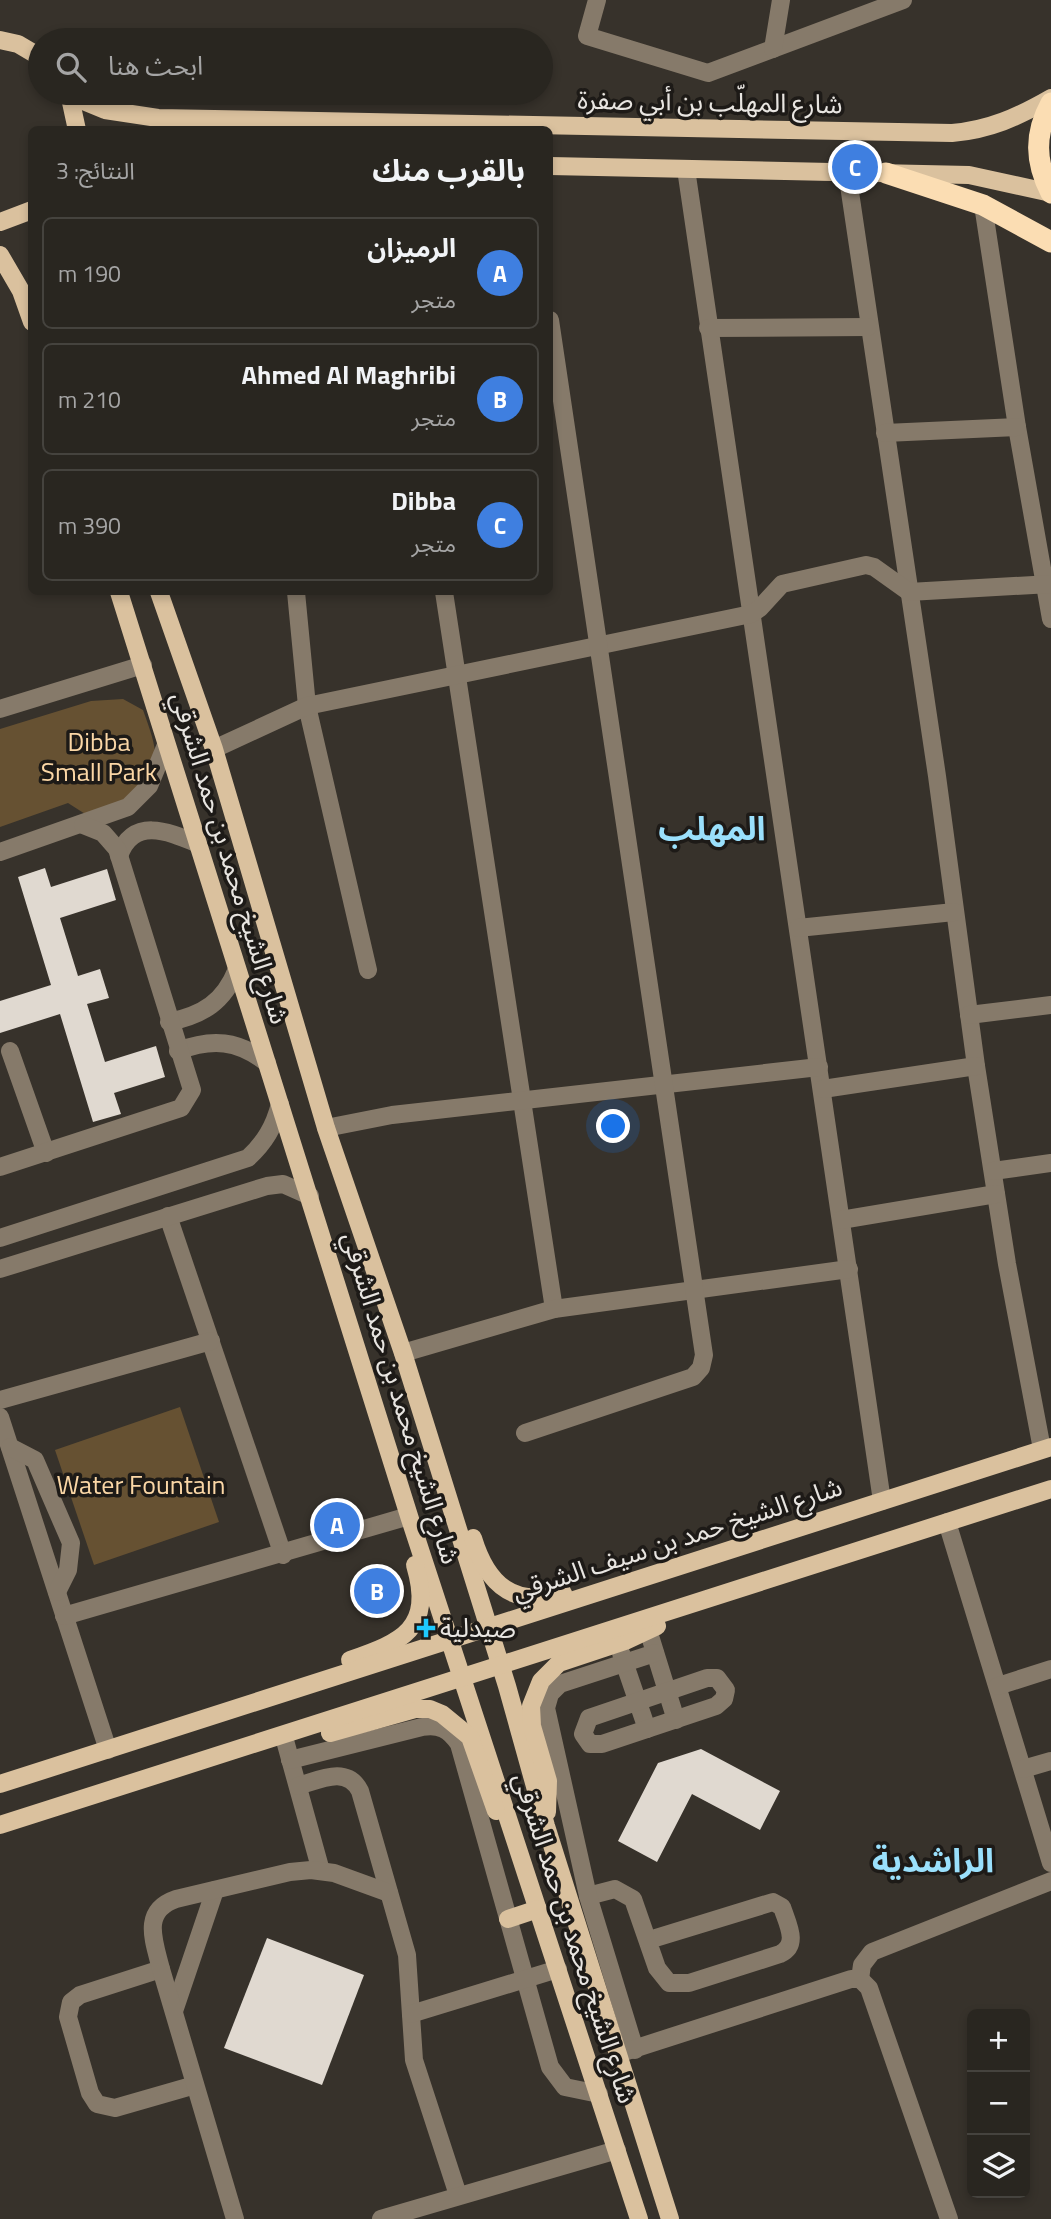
<!DOCTYPE html>
<html lang="ar">
<meta charset="utf-8">
<style>
body{margin:0;font-family:"Titillium Web","Noto Sans Arabic",sans-serif;background:#312e29;color:#f1f3f6;direction:rtl}
.controls{position:absolute;right:21px;bottom:21px;display:grid;overflow:hidden;border-radius:10px;box-shadow:0 4px 10px #0003}
.controls button{width:63px;height:63px;display:grid;place-items:center;padding:0;border:0;border-bottom:2px solid #45433e;background:#292620;color:#f1f3f6;font:35px sans-serif}
.you{position:absolute;left:614px;top:1127px;width:24px;height:24px;margin:-18px;border:5px solid #fff;border-radius:50%;background:#1a73e8;box-shadow:0 0 0 10px #1a73e833}
.badge{display:grid;place-items:center;width:46px;height:46px;border-radius:50%;background:#1ec9fd;color:#fff;font-size:23px;font-weight:700}
.pin{position:absolute;translate:-50% -50%;border:4px solid #fff;box-shadow:0 2px 7px #0006}
.list{margin:0;padding:0;list-style:none}
h2{display:flex;justify-content:space-between;align-items:center;height:91px;margin:0;padding:0 28px;font-size:30px}
h2 small{font-size:23px;font-weight:400;color:#a5a5a5}
.list li{display:grid;grid-template-columns:46px 1fr auto;gap:21px;align-items:center;box-sizing:border-box;height:112px;margin:0 14px 14px;padding:0 14px;border:2px solid #45433e;border-radius:10px}
.list b{display:block;font-size:26px;white-space:nowrap}
.list p{margin:0;font-size:23px;white-space:nowrap;color:#a5a5a5}
.list em{font-size:23px;font-style:normal;color:#a5a5a5}
.icon{flex:none;width:38px;height:38px;fill:none;stroke:currentColor;stroke-width:2;stroke-linecap:round;stroke-linejoin:round}
.map{position:relative;flex:none;width:1051px;height:2219px;overflow:hidden;direction:ltr}
.search{position:absolute;background:#292620;box-shadow:0 4px 10px #0003;left:28px;top:28px;width:525px;height:77px;display:flex;align-items:center;gap:18px;box-sizing:border-box;padding:0 24px;border-radius:38px;color:#a5a5a5;font-size:26px}
.panel{position:absolute;background:#292620;box-shadow:0 4px 10px #0003;left:28px;top:126px;width:525px;height:469px;border-radius:10px;direction:rtl}
.map>svg:first-child{display:block}
</style>
<div class="map">
<svg width="1051" height="2219" viewBox="0 0 1051 2219">
<rect width="100%" height="100%" fill="#37322b"/>
<!-- green -->
<g fill="#665132">
<path d="M123 699 143 710C156 746 166 771 134 801 125 810 105 814 93 819L68 803 0 827V729L91 701Z"/>
<polygon points="180,1407 219,1522 94,1565 55,1450"/>
</g>
<!-- building -->
<g fill="#e0d9d0">
<polygon points="45,868 51,887 107,869 116,900 60,918 78,976 100,969 109,998 87,1004 105,1062 156,1046 165,1077 114,1093 121,1114 93,1122 60,1014 0,1033 0,1001 51,985 18,877"/>
<polygon points="701,1749 780,1791 760,1830 692,1794 657,1862 618,1841 658,1763"/>
<polygon points="267,1938 364,1975 322,2085 224,2048"/>
</g>
<g fill="none" stroke-linecap="round" stroke-linejoin="round">
<!-- minor -->
<g stroke="#867a6a" stroke-width="18">
<polyline points="597,0 587,36 708,73 903,0"/>
<polyline points="773,49 781,0"/>
<polyline points="686,169 882,1501"/>
<polyline points="847,172 937,776 976,1066 1007,1264 1042,1449"/>
<polyline points="983,205 1017,427 1051,619"/>
<polyline points="708,328 868,327"/>
<polyline points="885,433 1017,427"/>
<polyline points="296,592 307,706 368,970"/>
<polyline points="444,592 554,1309"/>
<polyline points="0,709 143,665"/>
<polyline points="214,749 307,706 751,614 760,608 782,584 866,565 874,567 909,592 1051,584"/>
<polyline points="0,852 128,807 149,786 166,745"/>
<path d="M119 856C133 817 167 831 196 843"/>
<polyline points="798,928 954,912"/>
<polyline points="969,1015 1051,1005"/>
<path d="M169 1022C203 1015 224 1002 237 969"/>
<polyline points="10,1051 46,1153"/>
<path d="M178 1051C212 1038 238 1040 267 1063"/>
<polyline points="823,1089 976,1066"/>
<polyline points="326,1128 392,1115 819,1067"/>
<polyline points="0,1167 181,1108 192,1090 117,849 103,833 83,825"/>
<polyline points="993,1171 1051,1163"/>
<polyline points="168,1216 283,1555"/>
<polyline points="841,1220 996,1194"/>
<path d="M0 1238 248 1158C265 1142 274 1127 280 1104"/>
<polyline points="0,1269 267,1186 283,1184 310,1196"/>
<polyline points="403,1353 554,1309 849,1269"/>
<polyline points="0,1400 211,1341"/>
<polyline points="0,1417 108,1750"/>
<polyline points="525,1433 693,1377 701,1368 704,1355 550,320"/>
<polyline points="10,1447 35,1460 71,1543 68,1570 57,1592"/>
<polyline points="947,1522 1051,1863"/>
<polyline points="64,1616 402,1518"/>
<polyline points="645,1620 676,1720"/>
<polyline points="621,1653 647,1729"/>
<polygon points="707,1678 717,1678 726,1690 724,1699 716,1706 602,1744 590,1744 583,1734 589,1718"/>
<polyline points="998,1686 1051,1669"/>
<polyline points="284,1737 321,1871"/>
<path d="M290 1760 422 1727C439 1724 449 1729 459 1744L550 2067 565 2087 599 2094"/>
<polyline points="1023,1769 1051,1761"/>
<path d="M298 1786C319 1780 347 1765 360 1791L407 1955 414 2060 458 2195"/>
<path d="M588 1896 615 1889 633 1899 657 1968 669 1983H689L780 1954C800 1945 787 1923 782 1907L773 1902 649 1940"/>
<polyline points="161,1969 80,1995 71,2002 68,2017 90,2093 97,2104 115,2108 195,2085"/>
<polyline points="860,1979 862,1965 872,1952 1051,1881"/>
<polyline points="174,2011 215,1890"/>
<polyline points="411,2014 558,1969"/>
<polyline points="635,2050 588,1896 546,1708 550,1694 560,1684 655,1653"/>
<polyline points="618,2054 851,1979 860,1979 869,1988 949,2219"/>
<path d="M235 2219 161 1969C154 1941 141 1911 176 1899L290 1872 311 1870 334 1873 389 1893"/>
<polyline points="381,2219 617,2150"/>
</g>
<!-- major -->
<g stroke="#dac19e" stroke-width="18">
<polyline points="0,40 18,44 40,57"/>
<polyline points="69,93 77,130"/>
<path d="M71 96 105 110 158 118 952 133C989 130 1018 117 1051 98"/>
<polyline points="550,166 969,175 1051,193"/>
<polyline points="0,222 32,210"/>
<polyline points="0,255 21,291 32,322"/>
<polyline points="119,592 410,1519 639,2219"/>
<polyline points="159,592 214,749 326,1128 403,1353 507,1686 546,1826 670,2219"/>
<path d="M473 1538C487 1584 513 1608 563 1593"/>
<path d="M350 1660C402 1642 434 1629 415 1565"/>
<polyline points="330,1733 415,1709 430,1709 442,1714 470,1737 496,1811"/>
<polyline points="0,1784 1051,1447"/>
<polyline points="547,1812 548,1781 532,1726 531,1706 541,1681 559,1663 625,1641 657,1626"/>
<polyline points="0,1825 1051,1489"/>
<polyline points="508,1919 538,1909"/>
</g>
<!-- highway -->
<g stroke="#fbddb3" stroke-width="21">
<path d="M1051 103C1034 134 1035 162 1051 193"/>
<polyline points="886,173 983,205 1051,242"/>
</g>
</g>
<!-- markers -->
<path fill="#1ec9fd" stroke="#1d1a17" stroke-width="2.5" d="M422.5 1617.5h7v7h7v7h-7v7h-7v-7h-7v-7h7z"/>
<g text-anchor="middle" stroke-width="7" stroke-linejoin="round" paint-order="stroke">
<!-- street labels -->
<g font-size="26" fill="#e8e5e1" stroke="#1d1a17">
<text transform="translate(710 102) rotate(1)" y="9">شارع المهلّب بن أبي صفرة</text>
<text transform="translate(230 858) rotate(73)" y="9">شارع الشيخ محمد بن حمد الشرقي</text>
<text transform="translate(401 1398) rotate(73)" y="9">شارع الشيخ محمد بن حمد الشرقي</text>
<text transform="translate(677 1539) rotate(-18)" y="9">شارع الشيخ حمد بن سيف الشرقي</text>
<text transform="translate(575 1938) rotate(72)" y="9">شارع الشيخ محمد بن حمد الشرقي</text>
</g>
<!-- park labels -->
<g font-size="26" fill="#fbd7a6" stroke="#1d1a17">
<text x="99" y="751">Dibba<tspan x="99" dy="30">Small Park</tspan></text>
<text x="141" y="1494">Water Fountain</text>
</g>
<!-- poi labels -->
<g font-size="26" fill="#e8e5e1" stroke="#1d1a17" text-anchor="start">
<text x="440" y="1637">صيدلية</text>
</g>
<!-- district labels -->
<g font-size="33" font-weight="bold" fill="#9ae0fc" stroke="#1d1a17">
<text x="712" y="840">المهلب</text>
<text x="933" y="1872">الراشدية</text>
</g>
</g>
</svg>
<div class="controls">
<button>+</button>
<button>−</button>
<button><svg class="icon" aria-label="layers" viewBox="0 0 24 24"><path d="M12 4l9 5-9 5-9-5zM3 14l9 5 9-5"/></svg></button>
</div>
<div class="you"></div>
<div class="pin badge" style="left:337px;top:1525px;background:#3f7fe0">A</div>
<div class="pin badge" style="left:377px;top:1591px;background:#3f7fe0">B</div>
<div class="pin badge" style="left:855px;top:167px;background:#3f7fe0">C</div>
<div class="search"><svg class="icon" aria-label="search" viewBox="0 0 24 24"><circle cx="10" cy="10" r="6"/><path d="M15 15l6 6"/></svg>ابحث هنا</div>
<section class="panel">
<h2>بالقرب منك<small>النتائج: 3</small></h2>
<ul class="list">
<li><span class="badge" style="background:#3f7fe0">A</span><div><b>الرميزان</b><p>متجر</p></div><em>190 m</em></li>
<li><span class="badge" style="background:#3f7fe0">B</span><div><b>Ahmed Al Maghribi</b><p>متجر</p></div><em>210 m</em></li>
<li><span class="badge" style="background:#3f7fe0">C</span><div><b>Dibba</b><p>متجر</p></div><em>390 m</em></li>
</ul>
</section>
</div>
